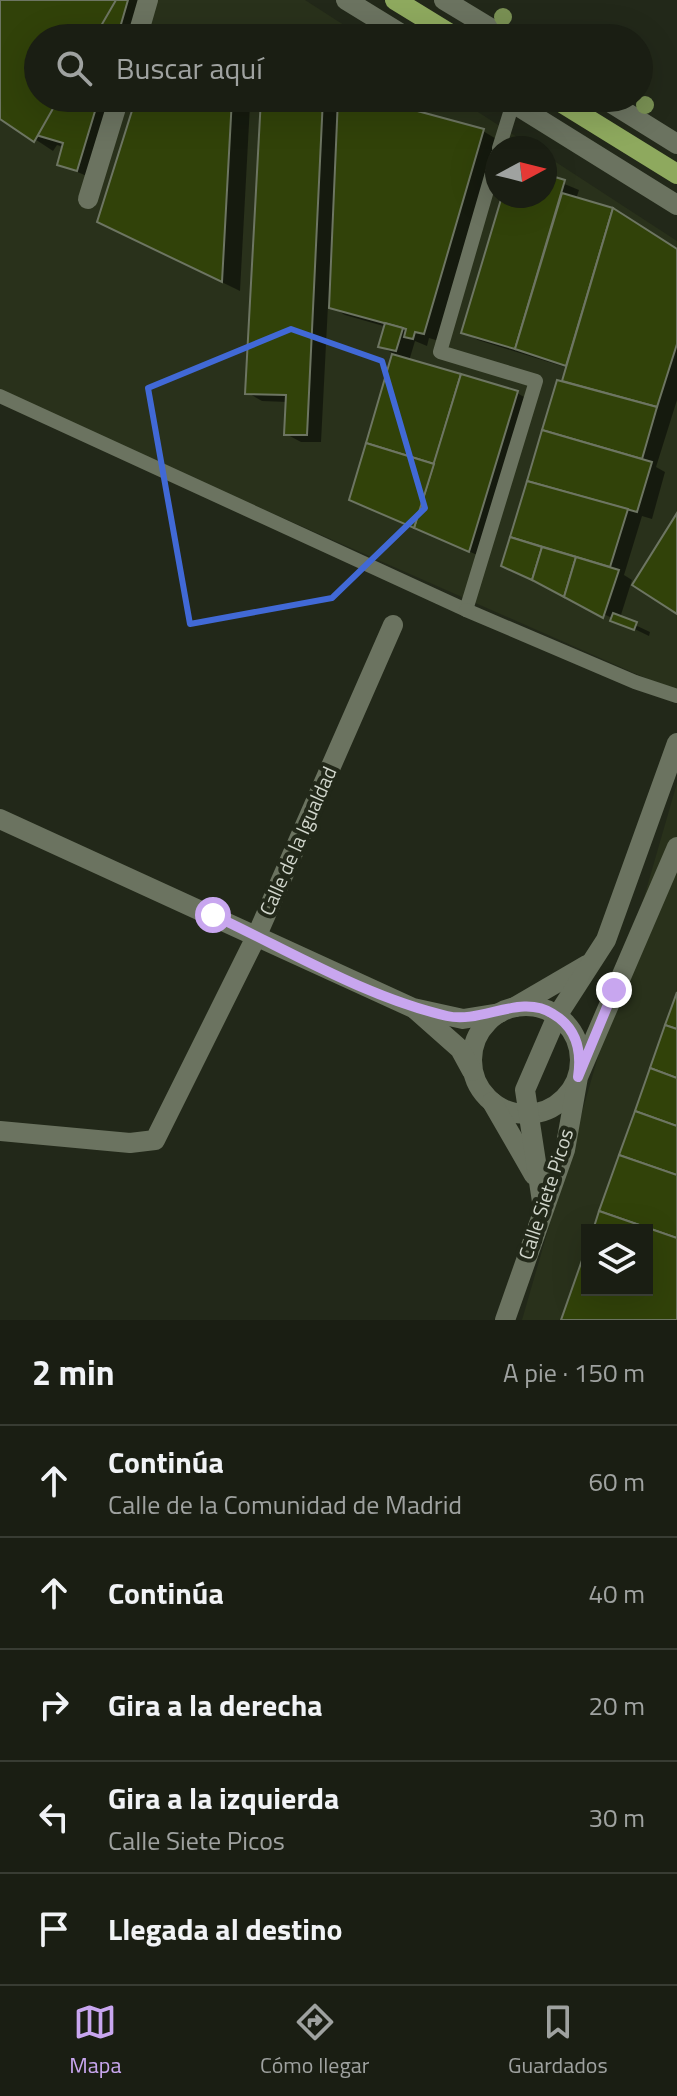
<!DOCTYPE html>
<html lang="es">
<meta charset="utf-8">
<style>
body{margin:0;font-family:"Titillium Web",sans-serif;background:#23271c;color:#f1f3f6}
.controls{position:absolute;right:24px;bottom:24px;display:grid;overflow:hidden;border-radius:0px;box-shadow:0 8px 32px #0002}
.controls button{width:72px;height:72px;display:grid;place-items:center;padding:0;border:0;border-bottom:2px solid #383c33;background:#1a1e13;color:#f1f3f6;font:40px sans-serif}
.compass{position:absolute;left:485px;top:136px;width:72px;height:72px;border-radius:50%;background:#1a1e13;box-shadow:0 8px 32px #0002;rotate:83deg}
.stop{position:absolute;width:24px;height:24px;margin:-18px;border:6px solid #c8a6ef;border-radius:50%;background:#fff}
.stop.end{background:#c8a6ef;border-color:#fff;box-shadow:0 2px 8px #0008}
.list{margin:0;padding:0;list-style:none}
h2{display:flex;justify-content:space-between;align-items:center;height:104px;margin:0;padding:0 32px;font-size:34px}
h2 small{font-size:26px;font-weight:400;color:#9fa2a0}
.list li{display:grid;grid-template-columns:52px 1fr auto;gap:24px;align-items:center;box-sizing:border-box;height:112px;padding:0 32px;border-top:2px solid #383c33}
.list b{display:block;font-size:30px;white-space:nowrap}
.list p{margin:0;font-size:26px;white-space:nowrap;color:#9fa2a0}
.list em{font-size:26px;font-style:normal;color:#9fa2a0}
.icon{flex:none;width:44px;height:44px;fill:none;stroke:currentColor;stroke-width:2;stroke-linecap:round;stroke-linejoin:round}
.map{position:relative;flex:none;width:677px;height:1320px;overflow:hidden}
.search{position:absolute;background:#1a1e13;box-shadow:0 8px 32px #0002;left:24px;right:24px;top:24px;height:88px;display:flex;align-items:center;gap:20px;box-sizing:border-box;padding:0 28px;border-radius:44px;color:#9fa2a0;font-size:30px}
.sheet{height:664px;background:#1a1e13}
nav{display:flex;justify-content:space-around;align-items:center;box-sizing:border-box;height:112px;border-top:2px solid #383c33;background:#1a1e13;font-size:22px;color:#9fa2a0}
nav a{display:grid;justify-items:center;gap:4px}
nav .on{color:#c8a6ef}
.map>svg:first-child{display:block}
</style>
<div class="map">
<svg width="677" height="1320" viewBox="0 0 677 1320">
<rect width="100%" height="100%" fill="#222819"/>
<!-- built -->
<g fill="#29311b" fill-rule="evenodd">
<polygon points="0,0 305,0 364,38 38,38 38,98 456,98 534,148 497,148 497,196 545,196 545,155 677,241 677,692 0,393"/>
<path d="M677 783V1320H522ZM587 1230H647V1290H587Z"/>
</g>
<!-- shadow -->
<g fill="#0007">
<polygon points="0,0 150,0 138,38 38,38 38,98 120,98 96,180 59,164 64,147 57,145 53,151 0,116"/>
<polygon points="139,98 239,98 250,105 240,291 99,222"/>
<polygon points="263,98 429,98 425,115 483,131 498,140 439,341 429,338 427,346 415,341 409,361 517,393 531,401 484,558 351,499 394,354 380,346 387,327 345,315 328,305 321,442 301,442 286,434 288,402 262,401 248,393"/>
<polygon points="545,176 579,190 576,199 612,210 677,251 677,400 656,467 665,472 652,519 642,516 624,575 632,580 620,618 650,632 649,636 503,565 558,382 563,383 568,368 478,340 463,332 504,196 545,196"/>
</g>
<!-- building -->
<g fill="#314209" stroke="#6d7562" stroke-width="2">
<polygon points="0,0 128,0 117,38 38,38 38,98 99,98 77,171 57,165 63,143 36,135 0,113"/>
<polygon points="0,0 116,0 94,38 38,38 38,98 59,98 34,142 0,119"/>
<polygon points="136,98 232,98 222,282 97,222"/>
<polygon points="261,98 323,98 307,435 284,435 286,395 245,394"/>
<polygon points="338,98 413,98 410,109 484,129 424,334 415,332 413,339 404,337 406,329 329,308"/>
<polygon points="545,174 565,180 515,349 461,333 502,196 545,196"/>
<polygon points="562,193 613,208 566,366 515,349"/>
<polygon points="613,208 677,249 677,344 657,407 562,381"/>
<polygon points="385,323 403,328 396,351 378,347"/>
<polygon points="392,354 461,374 434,464 366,443"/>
<polygon points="461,374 518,391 469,552 414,528"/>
<polygon points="557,380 657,407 642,459 542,430"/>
<polygon points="542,430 652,462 637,512 527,481"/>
<polygon points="366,443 434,464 414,528 349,500"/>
<polygon points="527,481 628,509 610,567 510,537"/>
<polygon points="677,513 677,614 632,585"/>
<polygon points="510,537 542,547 532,580 501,566"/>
<polygon points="542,547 576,557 564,597 532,580"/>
<polygon points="576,557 619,570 603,618 564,597"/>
<polygon points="613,613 637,622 634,630 610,621"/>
<polygon points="677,992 677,1029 665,1025"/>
<polygon points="665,1025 677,1029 677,1078 650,1068"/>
<polygon points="650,1068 677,1078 677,1126 635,1111"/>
<polygon points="635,1111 677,1126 677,1175 619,1155"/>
<polygon points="619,1155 677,1175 677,1238 599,1211"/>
<polygon points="599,1211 677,1238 677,1320 561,1320 587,1246 587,1290 647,1290 647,1230 593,1230"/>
</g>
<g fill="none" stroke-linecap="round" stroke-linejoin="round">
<!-- service -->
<g stroke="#6b7360" stroke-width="14">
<polyline points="499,148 513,103"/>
<polyline points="0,396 466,610 536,381 440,352 497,156"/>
<polyline points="466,610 635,682 677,696"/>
</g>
<!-- minor -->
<g stroke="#6b7360" stroke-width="20">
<polyline points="346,0 408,38"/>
<polyline points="444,0 507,38"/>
<polyline points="137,38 148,0"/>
<polyline points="505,98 677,205"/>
<polyline points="603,98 677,144"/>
<polyline points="88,199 119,98"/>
<polyline points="0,819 413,1008 463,1019 500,1013"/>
<circle cx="526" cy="1060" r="54"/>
<polyline points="515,1007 587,965"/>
<polyline points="416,1010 460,1049 472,1071"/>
<polyline points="492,1102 534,1175"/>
<polyline points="0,1131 130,1143 155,1140 257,935 393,625"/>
<polyline points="543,1208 525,1090 557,1016 606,940 677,743"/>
<polyline points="505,1320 565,1150 578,1077 677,847"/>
</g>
<!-- primary -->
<g stroke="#8ea95e" stroke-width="20">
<polyline points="395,0 457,38"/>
<polyline points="554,98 677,174"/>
</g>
</g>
<!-- trees -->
<g fill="#799053">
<circle cx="503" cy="17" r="9"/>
<circle cx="645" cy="105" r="9"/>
</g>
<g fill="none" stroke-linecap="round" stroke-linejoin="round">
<!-- route -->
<path stroke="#c8a6ef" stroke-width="10" d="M213 915C288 950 365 997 447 1016 482 1024 521 993 553 1014 577 1028 582 1051 578 1077L614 990"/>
</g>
<!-- marked area -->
<path fill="none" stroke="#4169d6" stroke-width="6" stroke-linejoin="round" d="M291 329 382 361 425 508 332 598 190 624 148 388Z"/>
<g text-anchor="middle" stroke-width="8" stroke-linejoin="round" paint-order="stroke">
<!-- street labels -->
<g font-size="20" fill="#d1d6cc" stroke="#222819">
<text transform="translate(298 841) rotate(-66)" y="7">Calle de la Igualdad</text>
<text transform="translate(546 1194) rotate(-72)" y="7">Calle Siete Picos</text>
</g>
</g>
</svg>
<div class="controls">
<button><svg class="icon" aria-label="layers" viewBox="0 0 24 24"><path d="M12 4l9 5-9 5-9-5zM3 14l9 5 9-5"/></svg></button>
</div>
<svg class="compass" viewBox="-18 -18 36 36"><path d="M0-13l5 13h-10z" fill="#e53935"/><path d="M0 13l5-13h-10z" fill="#9fa2a0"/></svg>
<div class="stop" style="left:213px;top:915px"></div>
<div class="stop end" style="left:614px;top:990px"></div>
<div class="search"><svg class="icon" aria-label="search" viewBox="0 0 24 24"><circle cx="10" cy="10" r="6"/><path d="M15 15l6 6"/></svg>Buscar aquí</div>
</div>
<section class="sheet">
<h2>2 min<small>A pie · 150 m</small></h2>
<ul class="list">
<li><svg class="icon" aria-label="ahead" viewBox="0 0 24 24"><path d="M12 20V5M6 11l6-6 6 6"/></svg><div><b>Continúa</b><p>Calle de la Comunidad de Madrid</p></div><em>60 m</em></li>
<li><svg class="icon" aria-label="ahead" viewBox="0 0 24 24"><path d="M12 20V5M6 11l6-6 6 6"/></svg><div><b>Continúa</b></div><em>40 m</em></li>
<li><svg class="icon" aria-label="right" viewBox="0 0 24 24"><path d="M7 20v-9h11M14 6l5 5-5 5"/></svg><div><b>Gira a la derecha</b></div><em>20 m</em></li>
<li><svg class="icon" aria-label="left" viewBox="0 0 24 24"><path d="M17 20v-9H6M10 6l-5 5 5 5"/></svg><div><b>Gira a la izquierda</b><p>Calle Siete Picos</p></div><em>30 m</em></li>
<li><svg class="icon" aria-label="arrive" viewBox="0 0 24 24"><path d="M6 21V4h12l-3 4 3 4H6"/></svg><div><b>Llegada al destino</b></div></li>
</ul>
</section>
<nav>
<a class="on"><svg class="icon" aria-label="map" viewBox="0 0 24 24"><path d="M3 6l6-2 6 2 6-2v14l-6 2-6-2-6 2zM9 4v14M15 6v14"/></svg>Mapa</a>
<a><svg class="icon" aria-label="directions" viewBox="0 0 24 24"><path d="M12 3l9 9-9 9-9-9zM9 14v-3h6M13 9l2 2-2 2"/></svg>Cómo llegar</a>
<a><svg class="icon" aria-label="saved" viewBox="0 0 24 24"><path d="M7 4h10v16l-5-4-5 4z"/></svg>Guardados</a>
</nav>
